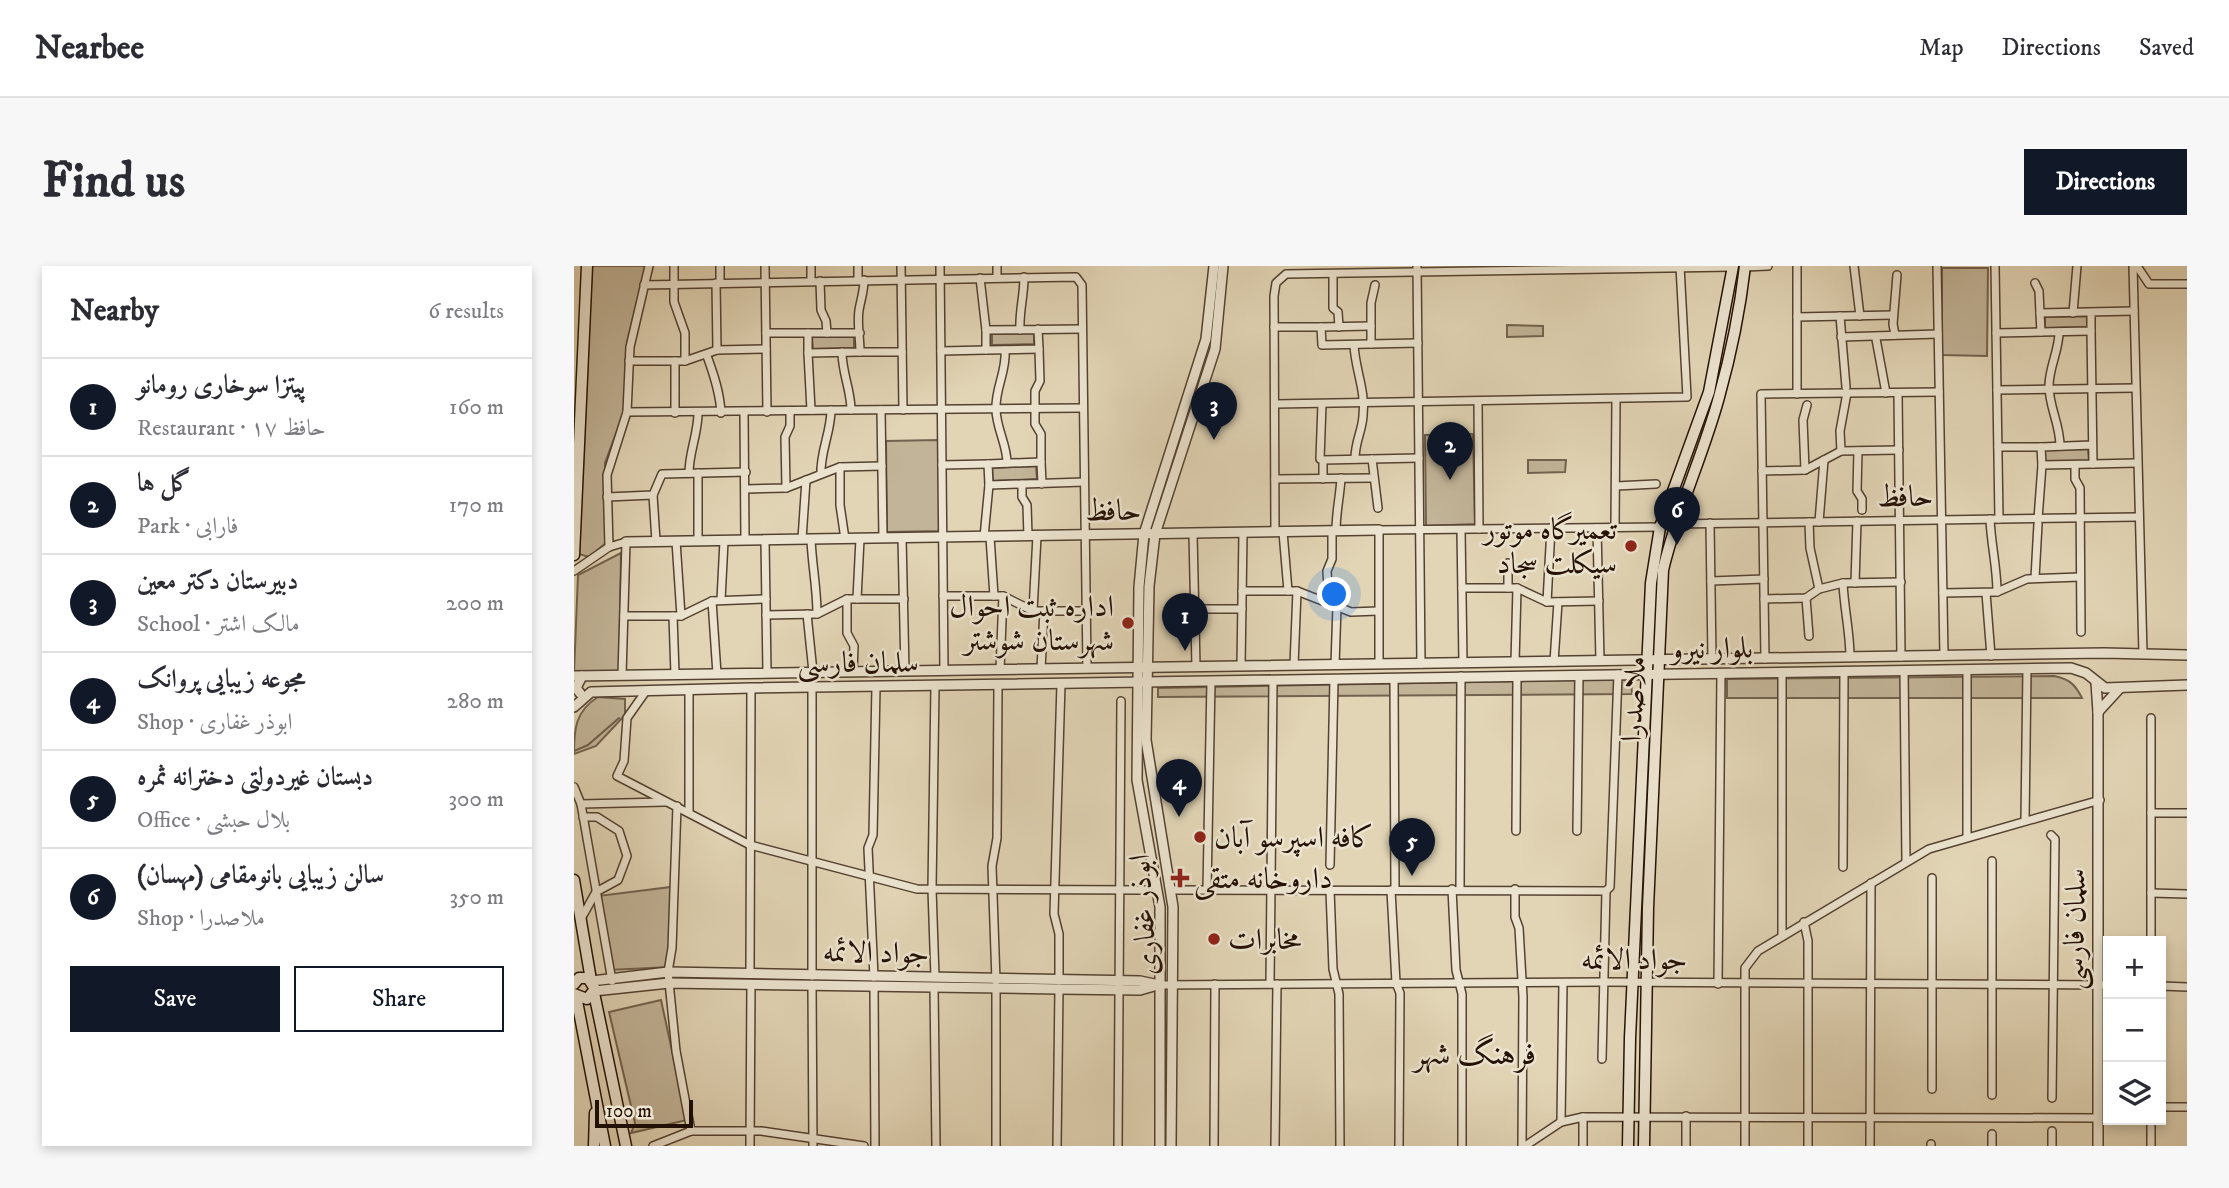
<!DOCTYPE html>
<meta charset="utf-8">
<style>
body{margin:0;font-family:"IM FELL DW Pica",Amiri,serif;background:#f7f7f7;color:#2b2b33}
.controls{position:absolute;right:21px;bottom:21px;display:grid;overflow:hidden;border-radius:0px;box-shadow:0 4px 10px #0003}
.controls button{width:63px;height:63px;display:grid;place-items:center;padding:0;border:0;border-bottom:2px solid #e1e1e2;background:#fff;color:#2b2b33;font:35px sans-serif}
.scale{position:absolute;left:21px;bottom:18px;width:98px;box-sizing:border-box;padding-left:7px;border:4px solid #241105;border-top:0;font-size:19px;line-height:24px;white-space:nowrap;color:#241105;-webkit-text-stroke:5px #ece4d0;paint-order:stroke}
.you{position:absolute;left:761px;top:329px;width:24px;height:24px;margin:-18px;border:5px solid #fff;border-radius:50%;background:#1a73e8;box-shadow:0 0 0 10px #1a73e833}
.badge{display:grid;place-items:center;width:46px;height:46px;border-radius:50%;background:#111827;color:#fff;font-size:23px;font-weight:700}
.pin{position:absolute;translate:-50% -58px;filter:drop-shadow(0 2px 4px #0008)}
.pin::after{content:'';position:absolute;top:37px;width:24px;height:21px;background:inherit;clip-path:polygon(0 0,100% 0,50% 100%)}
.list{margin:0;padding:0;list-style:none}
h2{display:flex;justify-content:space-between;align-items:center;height:91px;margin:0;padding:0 28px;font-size:30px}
h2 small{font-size:23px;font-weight:400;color:#7c7c81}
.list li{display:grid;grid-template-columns:46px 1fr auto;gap:21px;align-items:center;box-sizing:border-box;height:98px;padding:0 28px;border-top:2px solid #e1e1e2}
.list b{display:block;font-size:26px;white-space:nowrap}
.list p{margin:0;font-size:23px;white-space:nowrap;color:#7c7c81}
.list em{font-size:23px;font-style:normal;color:#7c7c81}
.actions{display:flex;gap:14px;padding:21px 28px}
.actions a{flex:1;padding:16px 0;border:2px solid #111827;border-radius:0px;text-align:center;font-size:24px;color:#111827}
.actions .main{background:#111827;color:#fff}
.icon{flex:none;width:38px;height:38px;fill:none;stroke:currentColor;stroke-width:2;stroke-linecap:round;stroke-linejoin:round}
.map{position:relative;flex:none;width:1613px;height:880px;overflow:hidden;border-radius:0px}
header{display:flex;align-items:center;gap:42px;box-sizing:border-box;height:98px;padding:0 35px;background:#fff;border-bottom:2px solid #e1e1e2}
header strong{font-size:33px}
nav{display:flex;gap:38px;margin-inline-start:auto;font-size:24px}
.intro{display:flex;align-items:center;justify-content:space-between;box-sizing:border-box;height:168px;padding:0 42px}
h1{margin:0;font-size:49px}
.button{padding:18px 32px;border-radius:0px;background:#111827;color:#fff;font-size:24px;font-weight:700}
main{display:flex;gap:42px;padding:0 42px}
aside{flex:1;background:#fff;border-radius:0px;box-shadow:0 4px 10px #0003}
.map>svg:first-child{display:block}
</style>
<header>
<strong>Nearbee</strong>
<nav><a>Map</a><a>Directions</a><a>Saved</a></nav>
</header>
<div class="intro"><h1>Find us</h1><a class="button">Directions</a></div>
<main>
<aside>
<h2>Nearby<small>6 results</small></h2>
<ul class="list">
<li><span class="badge">1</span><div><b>پیتزا سوخاری رومانو</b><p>Restaurant · حافظ ۱۷</p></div><em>160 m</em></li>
<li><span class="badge">2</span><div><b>گل ها</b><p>Park · فارابی</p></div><em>170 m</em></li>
<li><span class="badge">3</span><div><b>دبیرستان دکتر معین</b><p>School · مالک اشتر</p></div><em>200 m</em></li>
<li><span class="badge">4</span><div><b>مجوعه زیبایی پروانک</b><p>Shop · ابوذر غفاری</p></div><em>280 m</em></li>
<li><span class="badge">5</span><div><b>دبستان غیردولتی دخترانه ثمره</b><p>Office · بلال حبشی</p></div><em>300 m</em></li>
<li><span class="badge">6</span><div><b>سالن زیبایی بانومقامی (مهسان)</b><p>Shop · ملاصدرا</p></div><em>350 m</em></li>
</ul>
<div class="actions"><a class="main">Save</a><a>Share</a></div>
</aside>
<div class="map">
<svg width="1613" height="880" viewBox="0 0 1613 880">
<rect width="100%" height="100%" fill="#e2d5b6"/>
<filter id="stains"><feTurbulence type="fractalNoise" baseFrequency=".00286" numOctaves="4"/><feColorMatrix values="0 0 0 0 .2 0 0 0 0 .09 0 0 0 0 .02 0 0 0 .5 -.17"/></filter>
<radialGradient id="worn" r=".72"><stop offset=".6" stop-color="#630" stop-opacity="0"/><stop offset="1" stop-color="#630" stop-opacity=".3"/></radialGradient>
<!-- green -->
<g fill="#c2b498" stroke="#73624e" stroke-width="2">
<polygon points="18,0 72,0 53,77 50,146 31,197 32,277 15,291 5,288"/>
<polygon points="1368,2 1414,2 1413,90 1368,89"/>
<polygon points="1513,50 1513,61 1471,62 1471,51"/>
<polygon points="933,59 969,60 969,70 933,71"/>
<polygon points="460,67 460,78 418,79 418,68"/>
<polygon points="280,70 280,82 239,83 238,71"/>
<polygon points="899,168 901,258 852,260 851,169"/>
<polygon points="364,174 366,265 313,266 312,175"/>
<polygon points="1514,183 1515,195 1471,196 1471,184"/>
<polygon points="954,194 992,194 991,206 954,207"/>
<polygon points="462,200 463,213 419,215 418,202"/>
<polygon points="47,287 45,406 0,407 4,309"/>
<path d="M1480 410C1495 413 1501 418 1508 432H1153V413Z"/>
<polygon points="1057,413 1058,428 584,431 584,422"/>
<path d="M24 431 51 433V449L22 480 0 488C0 464 1 445 24 431Z"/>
<polygon points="97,621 97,701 35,704 24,630"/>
<polygon points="87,734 113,854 57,867 61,857 35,746"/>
</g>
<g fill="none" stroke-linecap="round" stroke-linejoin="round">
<!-- stream -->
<polyline stroke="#6f5e4b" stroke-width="2" points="0,485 14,479 45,452"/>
<!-- minor casing -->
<g stroke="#544231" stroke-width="10">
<g id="minor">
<polyline points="100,0 100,36 111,67 111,95"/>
<polyline points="191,0 193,146"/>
<polyline points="237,0 237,15"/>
<polyline points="284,0 284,14"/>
<polyline points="327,0 329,144"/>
<polyline points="366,0 370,404"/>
<polyline points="423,0 423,12"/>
<polyline points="843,0 847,398"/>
<polyline points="1223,0 1223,128"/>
<polyline points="1280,0 1286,50"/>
<polyline points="1363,0 1370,390"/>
<polyline points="1421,0 1425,253"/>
<polyline points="1559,0 1569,388"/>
<polyline points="1563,0 1575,18 1613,18"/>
<polyline points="1171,1 1194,0"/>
<polyline points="759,8 759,42 764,46 765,61"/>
<polyline points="406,12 412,64"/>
<polyline points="246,15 247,44 252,55 253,67"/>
<polyline points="142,17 143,84"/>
<polyline points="146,17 146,0"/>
<polyline points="1461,17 1465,25 1466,47"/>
<polyline points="70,19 502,11 508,19 513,402"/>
<polyline points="1517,46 1517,65 1467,66 1466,47 1560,45"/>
<polyline points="1499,47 1503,0"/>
<polyline points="1266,50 1272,121"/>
<polyline points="1223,51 1319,49"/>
<polyline points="797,60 747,61 748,79 844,77"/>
<polyline points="700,61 747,61"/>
<polyline points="464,63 465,83 412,84 412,64 508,63"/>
<path d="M446 64C445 46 450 30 450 11"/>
<polyline points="1517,65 1519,198 1468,199 1467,181 1518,179"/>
<path d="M1485 66C1485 85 1475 101 1475 120 1475 141 1486 158 1486 180"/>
<polyline points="192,67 234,67"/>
<path d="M286 67H234V87L286 86C286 73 283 57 285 44 287 33 290 25 290 14"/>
<polyline points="1422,67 1467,66"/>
<polyline points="1321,69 1319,58 1323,9"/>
<polyline points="1267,71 1364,68"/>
<polyline points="1302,73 1312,127"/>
<polyline points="797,78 797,37 801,19"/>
<path d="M780 79C781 103 792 125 789 150 788 166 781 175 781 193"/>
<polyline points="465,83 466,115 461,125 461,158 467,168 467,196"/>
<path d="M431 84C433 105 421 122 422 143 422 162 433 178 433 197"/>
<polyline points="367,85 412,84"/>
<path d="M268 86C268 107 277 124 277 144"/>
<polyline points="286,86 328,86"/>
<polyline points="234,87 237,144"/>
<path d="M133 90C140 109 146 127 147 147"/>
<polyline points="55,95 111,95 143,84 192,83"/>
<polyline points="101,95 101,147"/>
<polyline points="1423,124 1561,122"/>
<polyline points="1324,127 1327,391"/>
<polyline points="904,136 905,263"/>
<polyline points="701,138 1113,131 1106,0"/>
<polyline points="748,138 746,193 749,194 749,213"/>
<polyline points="307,144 309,272"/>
<polyline points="53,146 509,142"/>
<polyline points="170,147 171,274"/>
<polyline points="1424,181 1467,181"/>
<polyline points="1267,185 1266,165 1273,127"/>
<polyline points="1284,185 1283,225 1288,233 1288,244"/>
<polyline points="798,193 804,242"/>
<polyline points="749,194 845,192"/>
<polyline points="1519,198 1562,197"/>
<polyline points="368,199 414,198"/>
<polyline points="1501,199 1501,213 1506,222 1507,366"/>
<polyline points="266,201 266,239 271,273"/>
<polyline points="1231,204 1229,154 1233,139"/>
<polyline points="1188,205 1231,204 1267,185 1325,184"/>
<path d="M115 207C115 186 124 168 124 147"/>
<polyline points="124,207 124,275"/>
<path d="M247 208C246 186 257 166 257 144"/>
<polyline points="701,213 798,212"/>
<polyline points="448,218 448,231 453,239 454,270"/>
<polyline points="468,218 467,196 414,198 415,219 510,216"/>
<polyline points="1042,220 1082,218"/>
<polyline points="212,222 211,171 216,160 216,146"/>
<polyline points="172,223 212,222 266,201 308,200"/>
<polyline points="79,229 82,275"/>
<polyline points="33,231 79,229 88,208 172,206"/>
<path d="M1416 253C1417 278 1423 301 1423 326"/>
<polyline points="1464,253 1468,199"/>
<polyline points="1235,256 1236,282 1245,323"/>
<polyline points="1245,256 1250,194"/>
<polyline points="1136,257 1138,393"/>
<polyline points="1100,258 1563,251"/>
<polyline points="1041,261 1042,134"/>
<polyline points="1023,262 1026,395"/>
<polyline points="887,264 889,397"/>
<path d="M762 265C762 246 766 230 767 212"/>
<polyline points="701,266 700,30 702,17 712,8 1158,1"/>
<polyline points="709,266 714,325"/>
<polyline points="619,268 622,401"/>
<polyline points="410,271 415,219"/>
<polyline points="416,271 420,330"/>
<polyline points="328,272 331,405"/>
<polyline points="228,273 232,214"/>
<path d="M237 273C238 299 243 322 243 348"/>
<polyline points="191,274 193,407"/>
<polyline points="102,275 107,350"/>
<polyline points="35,281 33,209 53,146 56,81 75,0"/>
<polyline points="934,297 934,322"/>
<polyline points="0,305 35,281 52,276 48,409"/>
<polyline points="1461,312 1464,258"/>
<polyline points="1137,315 1190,313"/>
<path d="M1269 317C1270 342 1276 366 1276 391"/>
<polyline points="1281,317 1283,255"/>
<polyline points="888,322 943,322 973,336 1025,335"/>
<polyline points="668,325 723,325 777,346 804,345"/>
<polyline points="1369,327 1423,326 1453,313 1506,311"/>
<polyline points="1412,327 1417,390"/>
<polyline points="369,330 429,330 459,345 512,345"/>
<polyline points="1232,332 1235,370"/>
<polyline points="273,333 273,367 280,380 279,406"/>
<polyline points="283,333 286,273"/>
<polyline points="1190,333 1232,332 1245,323 1269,317 1327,316"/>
<polyline points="147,334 150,275"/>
<polyline points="138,335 143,408"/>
<polyline points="973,336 977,262"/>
<polyline points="755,339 753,305 758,293 758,265"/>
<polyline points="621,343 668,343"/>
<polyline points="459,345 463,270"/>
<polyline points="233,348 239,406"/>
<polyline points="192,349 243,348 273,333 330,333"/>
<polyline points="50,350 107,350 138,335 192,333"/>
<polyline points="99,350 101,408"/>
<polyline points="1191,393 1187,128 1365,126"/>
<polyline points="941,396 943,322"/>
<polyline points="980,396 984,336"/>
<polyline points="805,398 805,264 1086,261"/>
<polyline points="720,399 723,325"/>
<polyline points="761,399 763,340"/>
<polyline points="667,400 669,267"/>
<polyline points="467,403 470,345"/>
<polyline points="426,404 429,330"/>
<polyline points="1330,404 1332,596"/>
<polyline points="1208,406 1208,668"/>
<polyline points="820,412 821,624"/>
<polyline points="115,424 115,546"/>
<polyline points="72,425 53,452 50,495 43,510 176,579 343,623 572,624"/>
<polyline points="1577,452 1577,675"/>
<polyline points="0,521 7,538 38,715"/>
<polyline points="7,538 91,536"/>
<polyline points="103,540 98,682 94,706 102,785 117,865"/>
<polyline points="1577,547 1613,547"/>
<polyline points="1451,555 1453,403"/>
<polyline points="942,565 943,410"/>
<polyline points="1003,565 1005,409"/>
<polyline points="1477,569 1481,573 1478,832"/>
<polyline points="1393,571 1393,404"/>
<polyline points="756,599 760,413"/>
<polyline points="1269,601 1270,405"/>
<polyline points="878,623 882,704 888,728 888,880"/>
<polyline points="886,623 887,410"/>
<polyline points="941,623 941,651 945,662 949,731 948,880"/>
<polyline points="596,624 1032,625"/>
<polyline points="633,624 637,415"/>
<polyline points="756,624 759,703 765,728 766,880"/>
<polyline points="817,624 822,717 826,727 825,880"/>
<polyline points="1577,627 1613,628"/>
<polyline points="8,651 22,626 44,614 53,590 45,565 23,551 9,551"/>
<polyline points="1230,656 1234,675 1234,880"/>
<polyline points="176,707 177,422"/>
<polyline points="238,710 238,421"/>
<polyline points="300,711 294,582 299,569 302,421"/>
<polyline points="361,711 358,623 361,420"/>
<polyline points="422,715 418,600 423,572 424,419"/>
<polyline points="485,715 485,668 480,648 487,418"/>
<polyline points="696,718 699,414"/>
<polyline points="1144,718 1147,407"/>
<polyline points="585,719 1030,716 1534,719"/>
<polyline points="238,720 239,880"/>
<polyline points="300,720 301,880"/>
<polyline points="1587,720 1613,721"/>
<polyline points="360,721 362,880"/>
<polyline points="1028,793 1032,625 1036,621 1044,408"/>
<polyline points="1358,823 1358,612"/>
<polyline points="1418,829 1418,595"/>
<polyline points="1587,841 1613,841"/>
<polyline points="1009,851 1009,880"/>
<polyline points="987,856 989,717"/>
<polyline points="1478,865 1478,880"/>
<polyline points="79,880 117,865 187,865 290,880"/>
<polyline points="176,880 177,718"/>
<polyline points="422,880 422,722"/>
<polyline points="483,880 485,723"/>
<polyline points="544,880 547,435"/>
<polyline points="640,880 641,718"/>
<polyline points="701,880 703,718"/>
<polyline points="951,880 987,856 1009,851 1524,852"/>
<polyline points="1112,880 1112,850"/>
<polyline points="1171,880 1171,702 1184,685 1355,583 1526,534"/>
<polyline points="1296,880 1297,617"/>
<polyline points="1357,880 1357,878"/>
<polyline points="1418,880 1418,868"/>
<polyline points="1577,880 1577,854"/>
</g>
</g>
<!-- tertiary casing -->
<g stroke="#544231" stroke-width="12">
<g id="tertiary">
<polyline points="52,276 805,264"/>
<polyline points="0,410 1530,387 1613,389"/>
<polyline points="1522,417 1524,446 1546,422"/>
<polyline points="6,427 2,422 8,410"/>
<polyline points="0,441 17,426 177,422 1497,402 1512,407 1531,422 1613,419"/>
<polyline points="1524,446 1524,880"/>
<polyline points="18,715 94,706 566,715 585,719"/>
<polyline points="20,725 95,717 485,723 566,724 580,720"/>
<polyline points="586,880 586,641 563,514 565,321 570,268 632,73 640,0"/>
<polyline points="597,880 599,641 572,474 575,320 581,268 641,83 649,0"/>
</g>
</g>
<!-- secondary casing -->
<g stroke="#241105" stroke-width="13">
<g id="secondary">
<polyline points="0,289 13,0"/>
<polyline points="0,614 17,714"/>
<polyline points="0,718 5,712 14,712 21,723 13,733 0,728"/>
<polyline points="20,727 52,880"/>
<polyline points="2,730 31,880"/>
<polyline points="20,880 21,847"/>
<polyline points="1054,880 1056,772 1077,317 1086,261 1135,126 1159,0"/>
<path d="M1070 880 1074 642 1089 304C1103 244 1129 190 1145 131 1157 88 1166 44 1171 0"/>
</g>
</g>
<!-- minor -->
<use href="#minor" stroke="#ece4d0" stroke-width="7"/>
<!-- tertiary -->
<use href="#tertiary" stroke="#ece4d0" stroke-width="9"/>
<!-- secondary -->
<use href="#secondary" stroke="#ece4d0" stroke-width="10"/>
</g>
<!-- markers -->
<g fill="#8f2418" stroke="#ece4d0" stroke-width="2.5">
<circle cx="1057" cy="280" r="7"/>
<circle cx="554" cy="357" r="7"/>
<circle cx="626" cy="571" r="7"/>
<path d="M602.5 601.5h7v7h7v7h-7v7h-7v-7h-7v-7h7z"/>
<circle cx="640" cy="673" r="7"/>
</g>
<g text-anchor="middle" stroke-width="5" stroke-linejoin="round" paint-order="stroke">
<!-- street labels -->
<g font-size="30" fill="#241105" stroke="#ece4d0">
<text transform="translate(1331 230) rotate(-1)" y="10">حافظ</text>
<text transform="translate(539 244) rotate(-1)" y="10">حافظ</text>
<text transform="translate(1138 382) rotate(-1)" y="10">بلوار نیرو</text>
<text x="284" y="406">سلمان فارسی</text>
<text transform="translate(1059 433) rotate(-87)" y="10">ملاصدرا</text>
<text transform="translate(569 649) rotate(-94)" y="10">ابوذر غفاری</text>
<text transform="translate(1500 663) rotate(-89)" y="10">سلمان فارسی</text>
<text transform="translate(302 686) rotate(1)" y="10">جواد الائمه</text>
<text x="1060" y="703">جواد الائمه</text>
</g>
<!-- poi labels -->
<g font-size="30" fill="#241105" stroke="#ece4d0" text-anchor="start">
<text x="1043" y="273" text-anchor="end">تعمیرگاه موتور<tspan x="1043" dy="34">سیکلت سجاد</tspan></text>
<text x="540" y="350" text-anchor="end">اداره ثبت احوال<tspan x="540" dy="34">شهرستان شوشتر</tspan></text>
<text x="640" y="581">کافه اسپرسو آبان</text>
<text x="620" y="622">داروخانه متقی</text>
<text x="654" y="683">مخابرات</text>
</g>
<!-- neighbourhood labels -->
<g font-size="32" fill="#241105" stroke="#ece4d0">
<text x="901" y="798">فرهنگ شهر</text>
</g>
</g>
<rect width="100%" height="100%" filter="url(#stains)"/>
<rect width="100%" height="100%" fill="url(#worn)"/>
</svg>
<div class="controls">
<button>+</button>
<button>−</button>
<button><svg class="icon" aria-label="layers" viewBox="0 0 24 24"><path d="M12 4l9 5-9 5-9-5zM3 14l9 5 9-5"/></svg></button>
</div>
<div class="scale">100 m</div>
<div class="you"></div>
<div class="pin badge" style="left:611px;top:385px">1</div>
<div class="pin badge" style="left:876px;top:214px">2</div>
<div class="pin badge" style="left:640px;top:174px">3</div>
<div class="pin badge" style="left:605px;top:551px">4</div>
<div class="pin badge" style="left:838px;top:610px">5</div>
<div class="pin badge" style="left:1103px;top:279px">6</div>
</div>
</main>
